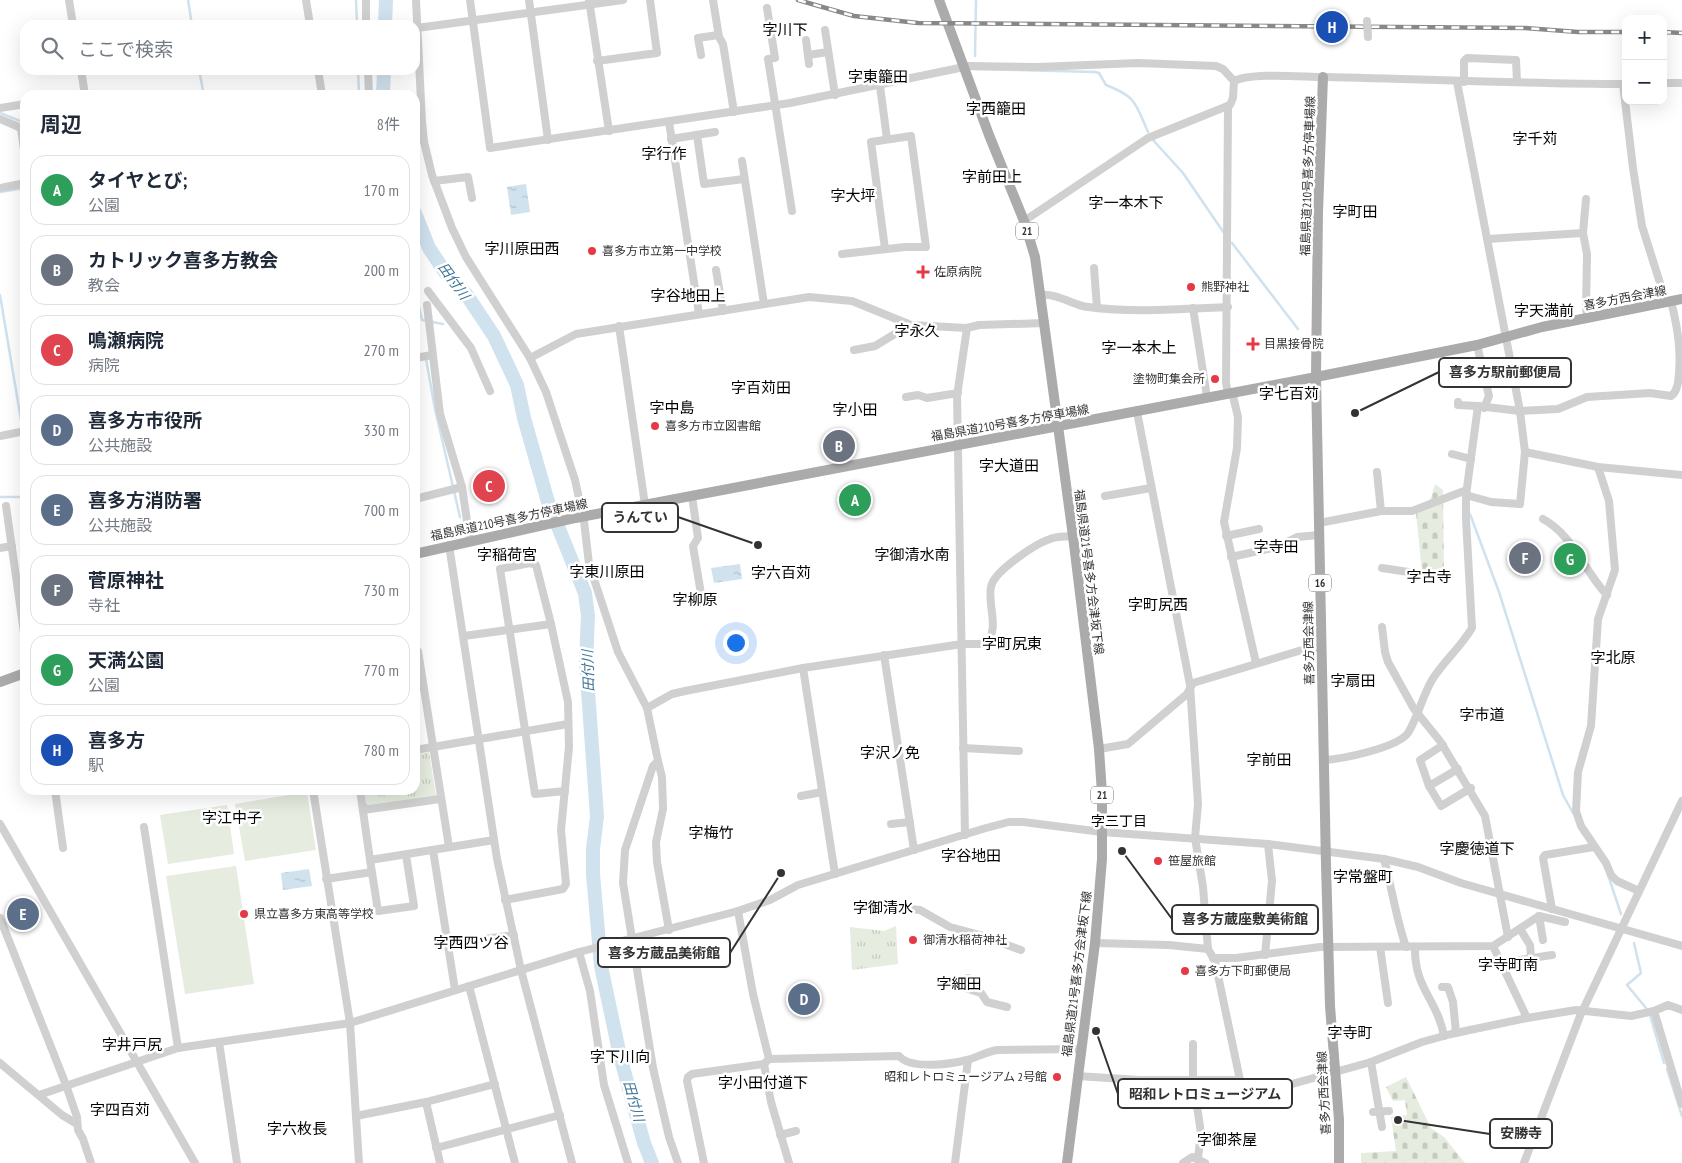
<!DOCTYPE html>
<html lang="ja">
<meta charset="utf-8">
<style>
body{margin:0;font-family:"PT Sans Narrow","Noto Sans JP",sans-serif;background:#f2f2f3;color:#1f2937}
.controls{position:absolute;right:15px;top:15px;display:grid;overflow:hidden;border-radius:10px;box-shadow:0 5px 20px #0002}
.controls button{width:45px;height:45px;display:grid;place-items:center;padding:0;border:0;border-bottom:1px solid #e0e1e3;background:#fff;color:#1f2937;font:25px sans-serif}
.you{position:absolute;left:735px;top:642px;width:18px;height:18px;margin:-12px;border:4px solid #fff;border-radius:50%;background:#1a73e8;box-shadow:0 0 0 8px #1a73e833}
.badge{display:grid;place-items:center;width:32px;height:32px;border-radius:50%;background:#111827;color:#fff;font-size:16px;font-weight:700}
.pin{position:absolute;translate:-50% -50%;border:2px solid #fff;box-shadow:0 1px 5px #0006}
.list{margin:0;padding:0;list-style:none}
h2{display:flex;justify-content:space-between;align-items:center;height:65px;margin:0;padding:0 20px;font-size:21px}
h2 small{font-size:16px;font-weight:400;color:#747a83}
.list li{display:grid;grid-template-columns:32px 1fr auto;gap:15px;align-items:center;box-sizing:border-box;height:70px;margin:0 10px 10px;padding:0 10px;border:1px solid #e0e1e3;border-radius:15px}
.list b{display:block;font-size:19px;white-space:nowrap}
.list p{margin:0;font-size:16px;white-space:nowrap;color:#747a83}
.list em{font-size:16px;font-style:normal;color:#747a83}
.icon{flex:none;width:28px;height:28px;fill:none;stroke:currentColor;stroke-width:2;stroke-linecap:round;stroke-linejoin:round}
.map{position:relative;flex:none;width:1682px;height:1163px;overflow:hidden}
.search{position:absolute;background:#fff;box-shadow:0 5px 20px #0002;left:20px;top:20px;width:400px;height:55px;display:flex;align-items:center;gap:12px;box-sizing:border-box;padding:0 18px;border-radius:15px;color:#747a83;font-size:19px}
.panel{position:absolute;background:#fff;box-shadow:0 5px 20px #0002;left:20px;top:90px;width:400px;height:705px;border-radius:15px}
.map>svg:first-child{display:block}
</style>
<div class="map">
<svg width="1682" height="1163" viewBox="0 0 1682 1163">
<defs>
<pattern id="cemetery-stones" width="16" height="16" patternUnits="userSpaceOnUse" patternTransform="scale(1.25)"><rect width="16" height="16" fill="#e6ecdf"/><path d="M2 7V4a2 2 0 0 1 4 0v3zM10 15v-3a2 2 0 0 1 4 0v3z" fill="#c6cbc0"/></pattern>
<pattern id="park-tufts" width="24" height="20" patternUnits="userSpaceOnUse" patternTransform="scale(1.25)"><rect width="24" height="20" fill="#e6ecdf"/><path d="M3 7l-1-3M5 7V3M7 7l1-3M15 17l-1-3M17 17v-4M19 17l1-3" fill="none" stroke="#c6cbc0"/></pattern>
<pattern id="water-ripples" width="26" height="14" patternUnits="userSpaceOnUse" patternTransform="scale(1.25)"><rect width="26" height="14" fill="#cfe2ee"/><path d="M2 4q2-2 4 0t4 0M15 11q2-2 4 0t4 0" fill="none" stroke="#b2c2cd"/></pattern>
</defs>
<rect width="100%" height="100%" fill="#fff"/>
<!-- cemetery -->
<g fill="url(#cemetery-stones)">
<polygon points="1435,484 1443,490 1444,574 1422,572 1416,513 1431,498"/>
<polygon points="1406,1077 1431,1128 1444,1137 1465,1163 1361,1163 1361,1153 1396,1151 1391,1117 1407,1115 1405,1100 1393,1101 1386,1087"/>
</g>
<!-- park -->
<g fill="url(#park-tufts)">
<polygon points="429,752 436,796 365,807 362,790 415,790 415,755"/>
<polygon points="896,926 898,964 852,970 850,927 884,931"/>
</g>
<!-- pitch -->
<g fill="#e6ecdf">
<polygon points="307,792 316,850 245,861 235,804"/>
<polygon points="227,805 234,854 168,864 160,815"/>
<polygon points="236,866 254,984 185,994 166,876"/>
</g>
<!-- water -->
<g fill="url(#water-ripples)">
<polygon points="526,184 530,212 511,215 507,187"/>
<polygon points="740,564 742,579 714,583 711,568"/>
<polygon points="309,869 312,886 283,890 281,873"/>
</g>
<g fill="none" stroke-linecap="round" stroke-linejoin="round">
<!-- stream -->
<g stroke="#cfe2ee" stroke-width="2.5">
<polyline points="188,0 192,25"/>
<polyline points="356,0 357,25"/>
<polyline points="975,56 976,0"/>
<path d="M976 69 1095 72 1099 73 1106 85C1137 97 1135 103 1148 132"/>
<polyline points="199,70 204,95"/>
<polyline points="358,70 359,95"/>
<polyline points="0,113 25,123"/>
<polyline points="1153,140 1183,173 1224,233"/>
<polyline points="0,192 25,188"/>
<polyline points="1232,243 1298,329"/>
<polyline points="415,289 422,320 443,324"/>
<polyline points="0,295 22,426 25,425"/>
<polyline points="426,359 435,409 460,517"/>
<polyline points="0,497 25,497"/>
<polyline points="1470,514 1499,592 1563,795 1573,813"/>
<polyline points="1608,875 1621,914"/>
<polyline points="1634,943 1641,973 1627,985 1646,1008"/>
<polyline points="1650,1015 1664,1063"/>
<polyline points="1667,1069 1682,1116"/>
</g>
<!-- river -->
<g stroke="#cfe2ee" stroke-width="14">
<polyline points="385,25 386,0"/>
<polyline points="383,95 384,70"/>
<polyline points="415,213 429,248 445,272 466,294 494,336 517,385 524,418 548,502 585,593 588,616 586,663 597,816 593,849 593,874 601,966 620,1056 644,1143 652,1163"/>
</g>
<!-- minor -->
<g stroke="#d0d0d0" stroke-width="8">
<polyline points="69,0 73,25"/>
<polyline points="306,0 310,25"/>
<polyline points="366,0 366,25"/>
<polyline points="416,0 422,122 424,142 432,175 452,228 466,257 530,358 546,392 575,480 584,521 589,564 618,652 647,708 658,761 653,766 625,850 623,883 653,1068 669,1137 678,1163"/>
<polyline points="470,0 490,148 790,103 969,66 1037,67 1138,63 1216,66 1223,69 1234,81 1233,98 1230,105 1148,138 1024,221"/>
<polyline points="529,0 548,140"/>
<polyline points="589,0 609,131"/>
<polyline points="713,0 719,37 723,44 734,112"/>
<polyline points="767,8 775,58 768,59 792,211"/>
<polyline points="417,28 623,0"/>
<polyline points="825,30 835,95"/>
<polyline points="806,40 809,64"/>
<polyline points="701,55 698,38 718,35"/>
<polyline points="808,55 828,52"/>
<polyline points="597,61 657,53 650,0"/>
<polyline points="81,70 85,95"/>
<polyline points="318,70 322,95"/>
<polyline points="368,70 369,95"/>
<path d="M1234 81C1252 72 1303 77 1325 77 1425 79 1525 84 1626 84"/>
<polyline points="1457,82 1520,411 1525,452 1520,504 1491,502 1466,495"/>
<polyline points="1464,82 1464,61 1467,58 1516,60 1517,82"/>
<polyline points="1663,83 1682,83"/>
<polyline points="1623,84 1633,168 1642,226 1666,302"/>
<polyline points="880,86 887,139"/>
<polyline points="1228,106 1226,383 1228,393"/>
<polyline points="0,108 25,104"/>
<polyline points="0,119 21,128 25,157"/>
<polyline points="669,122 699,314"/>
<polyline points="697,135 704,184 744,179"/>
<polyline points="671,139 715,132"/>
<polyline points="742,161 764,304"/>
<polyline points="434,181 468,177 472,198"/>
<polyline points="0,188 25,183"/>
<polyline points="1586,199 1583,233 1587,254 1586,309 1588,318"/>
<polyline points="1488,239 1583,233"/>
<polyline points="842,254 905,247 926,247 911,136 871,142 885,249"/>
<polyline points="1094,268 1097,308"/>
<polyline points="716,270 723,311"/>
<polyline points="428,291 471,348 490,391"/>
<path d="M1040 295C1058 293 1072 305 1088 307 1134 313 1182 309 1228 307"/>
<polyline points="427,305 440,414 462,487 470,541"/>
<polyline points="1193,308 1207,397"/>
<polyline points="619,326 645,505"/>
<polyline points="1477,345 1489,396 1484,408"/>
<polyline points="854,350 875,346 903,329 906,323"/>
<polyline points="415,358 432,355"/>
<polyline points="530,358 576,334 809,297 852,301 911,325 967,328 979,325 1045,323"/>
<polyline points="1232,392 1238,417 1237,448 1224,522 1256,663"/>
<polyline points="906,397 918,395 927,398 958,393"/>
<polyline points="1458,402 1458,405 1478,406"/>
<polyline points="1137,412 1190,685 1198,804 1195,838 1203,887 1208,949 1215,961 1240,1080"/>
<polyline points="0,436 25,431"/>
<polyline points="1525,452 1598,467 1682,475"/>
<polyline points="1452,454 1471,459"/>
<polyline points="1598,467 1609,501 1615,570 1598,619 1591,726 1578,772 1576,811 1581,826 1606,863 1611,875 1617,881 1639,891"/>
<polyline points="1377,472 1381,511"/>
<polyline points="692,496 698,538 693,546 701,594"/>
<polyline points="1105,496 1151,488"/>
<polyline points="415,499 462,487"/>
<polyline points="6,506 25,640"/>
<path d="M1543 519C1573 535 1584 571 1607 595"/>
<polyline points="1319,523 1381,511 1412,511 1464,491"/>
<polyline points="1226,536 1259,529"/>
<polyline points="449,545 497,859 521,970 572,1163"/>
<polyline points="0,548 12,546"/>
<polyline points="1231,557 1277,547 1297,537 1319,535"/>
<polyline points="1382,568 1415,573"/>
<polyline points="551,624 536,565 530,563 500,569 535,794 565,791"/>
<polyline points="1382,627 1385,652 1388,662 1414,709 1440,741 1485,816 1508,937"/>
<polyline points="464,636 551,624 568,702 569,747 561,830 566,884 563,889 505,900"/>
<polyline points="415,648 418,651 449,847"/>
<polyline points="884,655 914,850"/>
<polyline points="803,668 835,874"/>
<path d="M647 708 672 694 685 691 803 668 962 644H985C1001 630 987 605 991 587 993 572 1035 544 1050 539 1057 536 1065 537 1073 536"/>
<polyline points="1443,745 1420,760 1429,786 1441,806 1471,788"/>
<polyline points="963,748 1019,751"/>
<polyline points="1099,749 1128,744 1187,694 1193,683 1302,650 1322,648"/>
<polyline points="415,750 568,724"/>
<path d="M1324 760C1342 759 1397 748 1408 733 1418 717 1422 697 1432 680 1444 661 1460 648 1472 628L1466 519V495L1478 406 1520 411 1558 409 1587 397 1650 393 1671 396C1676 393 1676 389 1678 383 1682 354 1678 329 1671 301"/>
<polyline points="658,761 662,777 663,809 656,842 657,862 669,930"/>
<polyline points="1429,786 1458,769"/>
<polyline points="55,790 63,848"/>
<polyline points="313,790 350,1023 359,1163"/>
<polyline points="360,790 370,860 494,840"/>
<polyline points="801,796 822,792"/>
<polyline points="363,810 440,799"/>
<polyline points="0,824 195,1163"/>
<polyline points="891,824 910,822"/>
<polyline points="144,827 178,1048"/>
<polyline points="965,835 957,396 967,328"/>
<polyline points="433,850 455,990"/>
<path d="M1384 859C1392 889 1396 918 1406 947"/>
<polyline points="370,860 378,911 414,906 406,855"/>
<polyline points="326,879 372,872"/>
<polyline points="901,908 920,910 950,927 980,935 1021,950"/>
<polyline points="1552,909 1543,858 1545,855 1594,847"/>
<polyline points="738,911 753,994 769,1059"/>
<polyline points="1539,916 1543,940"/>
<polyline points="0,918 66,1085 77,1117 78,1130 83,1139 91,1163"/>
<polyline points="1520,929 1530,945 1531,956"/>
<polyline points="469,941 514,935"/>
<polyline points="1095,943 1169,945 1208,949"/>
<polyline points="1493,946 1527,1018"/>
<polyline points="1380,947 1388,1003"/>
<path d="M1415 947C1414 988 1437 999 1444 1036"/>
<polyline points="579,952 590,991 604,1085 628,1163"/>
<polyline points="1265,955 1272,881 1268,844"/>
<polyline points="1213,958 1236,958 1320,947 1493,946 1539,916 1565,922"/>
<polyline points="1513,961 1552,955"/>
<polyline points="968,978 968,989 981,993 987,1002 1007,1007"/>
<polyline points="469,986 515,1163"/>
<polyline points="1442,987 1448,987 1453,1002 1456,1033"/>
<polyline points="1654,1011 1682,1104"/>
<polyline points="219,1042 237,1163"/>
<polyline points="1193,1044 1193,1080 1201,1133 1198,1158"/>
<polyline points="1371,1062 1382,1127"/>
<polyline points="0,1063 62,1115 77,1124"/>
<polyline points="764,1064 771,1102 789,1163"/>
<polyline points="1077,1076 1139,1080 1240,1080 1260,1093 1371,1062 1422,1042 1451,1034 1527,1018 1576,1010 1631,1016 1654,1011 1668,1005 1682,1010"/>
<polyline points="39,1095 178,1048 350,1023 579,952 738,911 770,900 798,885 986,828 1009,822 1023,822 1102,832 1268,844 1384,859 1418,867 1461,883 1682,946"/>
<polyline points="426,1102 495,1084"/>
<polyline points="1373,1112 1389,1111"/>
<polyline points="356,1116 426,1102 440,1163"/>
<polyline points="780,1135 796,1131"/>
<polyline points="436,1148 560,1115"/>
<path d="M704 1163 687 1081 688 1077 692 1074 764 1064 769 1059 899 1056C911 1070 951 1064 967 1060 978 1057 986 1052 997 1050L1081 1049"/>
<polyline points="955,1163 968,1060"/>
<polyline points="1183,1163 1192,1157 1205,1163"/>
<polyline points="1524,1163 1580,1016 1682,801"/>
</g>
<!-- major -->
<g stroke="#ababab" stroke-width="10">
<polyline points="939,0 989,135 1024,221 1035,257 1073,536 1099,749 1102,793 1102,859 1095,943 1067,1163"/>
<polyline points="415,554 570,519 1316,377 1318,212 1323,77"/>
<polyline points="0,682 25,673"/>
<polyline points="1339,1163 1339,1120 1330,1006 1326,865 1316,377 1477,345 1542,327 1682,299"/>
</g>
<!-- rail casing -->
<g stroke="#888" stroke-width="4.5">
<g id="rail">
<polyline points="798,0 854,16 918,23 1525,28 1578,32 1626,32"/>
<polyline points="1663,32 1682,33"/>
</g>
</g>
<!-- rail -->
<use href="#rail" stroke="#fff" stroke-width="2.5" stroke-dasharray="8" stroke-linecap="butt"/>
<!-- minor-bridge -->
<polyline stroke="#d0d0d0" stroke-width="8" points="1367,21 1368,37"/>
</g>
<!-- markers -->
<g fill="#e63946" stroke="#fff" stroke-width="2">
<circle cx="592" cy="251" r="5"/>
<path d="M920.5 264.5h5v5h5v5h-5v5h-5v-5h-5v-5h5z"/>
<circle cx="1191" cy="287" r="5"/>
<path d="M1250.5 336.5h5v5h5v5h-5v5h-5v-5h-5v-5h5z"/>
<circle cx="1215" cy="379" r="5"/>
<circle cx="655" cy="426" r="5"/>
<circle cx="1158" cy="861" r="5"/>
<circle cx="244" cy="914" r="5"/>
<circle cx="913" cy="940" r="5"/>
<circle cx="1185" cy="971" r="5"/>
<circle cx="1057" cy="1077" r="5"/>
</g>
<g text-anchor="middle" stroke-width="5" stroke-linejoin="round" paint-order="stroke">
<!-- shield labels -->
<g fill="#fff" stroke="#707070" stroke-width="1">
<rect x="1016" y="222.5" width="22" height="17" rx="4"/>
<rect x="1309" y="574.5" width="22" height="17" rx="4"/>
<rect x="1091" y="786.5" width="22" height="17" rx="4"/>
</g>
<g font-size="11" font-weight="bold" fill="#333">
<text x="1027" y="235">21</text>
<text x="1320" y="587">16</text>
<text x="1102" y="799">21</text>
</g>
<!-- street labels -->
<g font-size="12" fill="#333" stroke="#fff">
<text transform="translate(1308 176) rotate(-88)" y="4">福島県道210号喜多方停車場線</text>
<text transform="translate(1625 298) rotate(-11)" y="4">喜多方西会津線</text>
<text transform="translate(1010 423) rotate(-10)" y="4">福島県道210号喜多方停車場線</text>
<text transform="translate(509 520) rotate(-12)" y="4">福島県道210号喜多方停車場線</text>
<text transform="translate(1089 572) rotate(83)" y="4">福島県道21号喜多方会津坂下線</text>
<text transform="translate(1309 643) rotate(-91)" y="4">喜多方西会津線</text>
<text transform="translate(1077 974) rotate(-83)" y="4">福島県道21号喜多方会津坂下線</text>
<text transform="translate(1324 1093) rotate(-93)" y="4">喜多方西会津線</text>
</g>
<!-- poi labels -->
<g font-size="12" fill="#333" stroke="#fff" text-anchor="start">
<text x="602" y="255">喜多方市立第一中学校</text>
<text x="934" y="276">佐原病院</text>
<text x="1201" y="291">熊野神社</text>
<text x="1264" y="348">目黒接骨院</text>
<text x="1205" y="383" text-anchor="end">塗物町集会所</text>
<text x="665" y="430">喜多方市立図書館</text>
<text x="1168" y="865">笹屋旅館</text>
<text x="254" y="918">県立喜多方東高等学校</text>
<text x="923" y="944">御清水稲荷神社</text>
<text x="1195" y="975">喜多方下町郵便局</text>
<text x="1047" y="1081" text-anchor="end">昭和レトロミュージアム 2号館</text>
</g>
<!-- water labels -->
<g font-size="14" font-style="italic" fill="#3f7597" stroke="#fff">
<text transform="translate(454 281) rotate(54)" y="5">田付川</text>
<text transform="translate(588 671) rotate(-92)" y="5">田付川</text>
<text transform="translate(634 1101) rotate(74)" y="5">田付川</text>
</g>
<!-- neighbourhood labels -->
<g font-size="14" fill="#000" stroke="#fff">
<text x="1119" y="826">字三丁目</text>
</g>
<!-- quarter labels -->
<g font-size="15" fill="#000" stroke="#fff">
<text x="785" y="35">字川下</text>
<text x="878" y="82">字東籠田</text>
<text x="996" y="114">字西籠田</text>
<text x="1535" y="144">字千苅</text>
<text x="664" y="159">字行作</text>
<text x="992" y="182">字前田上</text>
<text x="853" y="201">字大坪</text>
<text x="1126" y="208">字一本木下</text>
<text x="1355" y="217">字町田</text>
<text x="522" y="254">字川原田西</text>
<text x="688" y="301">字谷地田上</text>
<text x="1544" y="316">字天満前</text>
<text x="917" y="336">字永久</text>
<text x="1139" y="353">字一本木上</text>
<text x="761" y="393">字百苅田</text>
<text x="1289" y="399">字七百苅</text>
<text x="672" y="413">字中島</text>
<text x="855" y="415">字小田</text>
<text x="1009" y="471">字大道田</text>
<text x="1276" y="552">字寺田</text>
<text x="507" y="560">字稲荷宮</text>
<text x="912" y="560">字御清水南</text>
<text x="607" y="577">字東川原田</text>
<text x="781" y="578">字六百苅</text>
<text x="1429" y="582">字古寺</text>
<text x="695" y="605">字柳原</text>
<text x="1158" y="610">字町尻西</text>
<text x="1012" y="649">字町尻東</text>
<text x="1613" y="663">字北原</text>
<text x="1353" y="686">字扇田</text>
<text x="1482" y="720">字市道</text>
<text x="890" y="758">字沢ノ免</text>
<text x="1269" y="765">字前田</text>
<text x="232" y="823">字江中子</text>
<text x="711" y="838">字梅竹</text>
<text x="1477" y="854">字慶徳道下</text>
<text x="971" y="861">字谷地田</text>
<text x="1363" y="882">字常盤町</text>
<text x="883" y="913">字御清水</text>
<text x="471" y="948">字西四ツ谷</text>
<text x="1508" y="970">字寺町南</text>
<text x="959" y="989">字細田</text>
<text x="1350" y="1038">字寺町</text>
<text x="132" y="1050">字井戸尻</text>
<text x="620" y="1062">字下川向</text>
<text x="763" y="1088">字小田付道下</text>
<text x="120" y="1115">字四百苅</text>
<text x="297" y="1134">字六枚長</text>
<text x="1227" y="1145">字御茶屋</text>
</g>
</g>
<!-- callouts -->
<path fill="none" stroke="#333" stroke-width="2" d="M1355 413L1439 372M758 545L678 517M1122 851L1172 919M781 873L730 953M1096 1031L1118 1094M1398 1120L1490 1134"/>
<g fill="#333" stroke="#fff" stroke-width="2">
<circle cx="1355" cy="413" r="5"/>
<circle cx="758" cy="545" r="5"/>
<circle cx="1122" cy="851" r="5"/>
<circle cx="781" cy="873" r="5"/>
<circle cx="1096" cy="1031" r="5"/>
<circle cx="1398" cy="1120" r="5"/>
</g>
<g fill="#fff" stroke="#333" stroke-width="2">
<rect x="1439" y="358" width="132" height="29" rx="5"/>
<rect x="602" y="503" width="76" height="29" rx="5"/>
<rect x="1172" y="905" width="146" height="29" rx="5"/>
<rect x="598" y="938" width="132" height="29" rx="5"/>
<rect x="1118" y="1079" width="174" height="29" rx="5"/>
<rect x="1490" y="1119" width="62" height="29" rx="5"/>
</g>
<g font-size="14" text-anchor="middle" font-weight="bold" fill="#333">
<text x="1505" y="377">喜多方駅前郵便局</text>
<text x="640" y="522">うんてい</text>
<text x="1245" y="924">喜多方蔵座敷美術館</text>
<text x="664" y="958">喜多方蔵品美術館</text>
<text x="1205" y="1099">昭和レトロミュージアム</text>
<text x="1521" y="1138">安勝寺</text>
</g>
</svg>
<div class="controls">
<button>+</button>
<button>−</button>
</div>
<div class="you"></div>
<div class="pin badge" style="left:855px;top:500px;background:#2e9e5b">A</div>
<div class="pin badge" style="left:839px;top:446px;background:#6b7280">B</div>
<div class="pin badge" style="left:489px;top:486px;background:#e0444e">C</div>
<div class="pin badge" style="left:804px;top:999px;background:#5c6f8a">D</div>
<div class="pin badge" style="left:23px;top:914px;background:#5c6f8a">E</div>
<div class="pin badge" style="left:1525px;top:558px;background:#6b7280">F</div>
<div class="pin badge" style="left:1570px;top:559px;background:#2e9e5b">G</div>
<div class="pin badge" style="left:1332px;top:27px;background:#1a4fb4">H</div>
<div class="search"><svg class="icon" aria-label="search" viewBox="0 0 24 24"><circle cx="10" cy="10" r="6"/><path d="M15 15l6 6"/></svg>ここで検索</div>
<section class="panel">
<h2>周辺<small>8件</small></h2>
<ul class="list">
<li><span class="badge" style="background:#2e9e5b">A</span><div><b>タイヤとび;</b><p>公園</p></div><em>170 m</em></li>
<li><span class="badge" style="background:#6b7280">B</span><div><b>カトリック喜多方教会</b><p>教会</p></div><em>200 m</em></li>
<li><span class="badge" style="background:#e0444e">C</span><div><b>鳴瀬病院</b><p>病院</p></div><em>270 m</em></li>
<li><span class="badge" style="background:#5c6f8a">D</span><div><b>喜多方市役所</b><p>公共施設</p></div><em>330 m</em></li>
<li><span class="badge" style="background:#5c6f8a">E</span><div><b>喜多方消防署</b><p>公共施設</p></div><em>700 m</em></li>
<li><span class="badge" style="background:#6b7280">F</span><div><b>菅原神社</b><p>寺社</p></div><em>730 m</em></li>
<li><span class="badge" style="background:#2e9e5b">G</span><div><b>天満公園</b><p>公園</p></div><em>770 m</em></li>
<li><span class="badge" style="background:#1a4fb4">H</span><div><b>喜多方</b><p>駅</p></div><em>780 m</em></li>
</ul>
</section>
</div>
